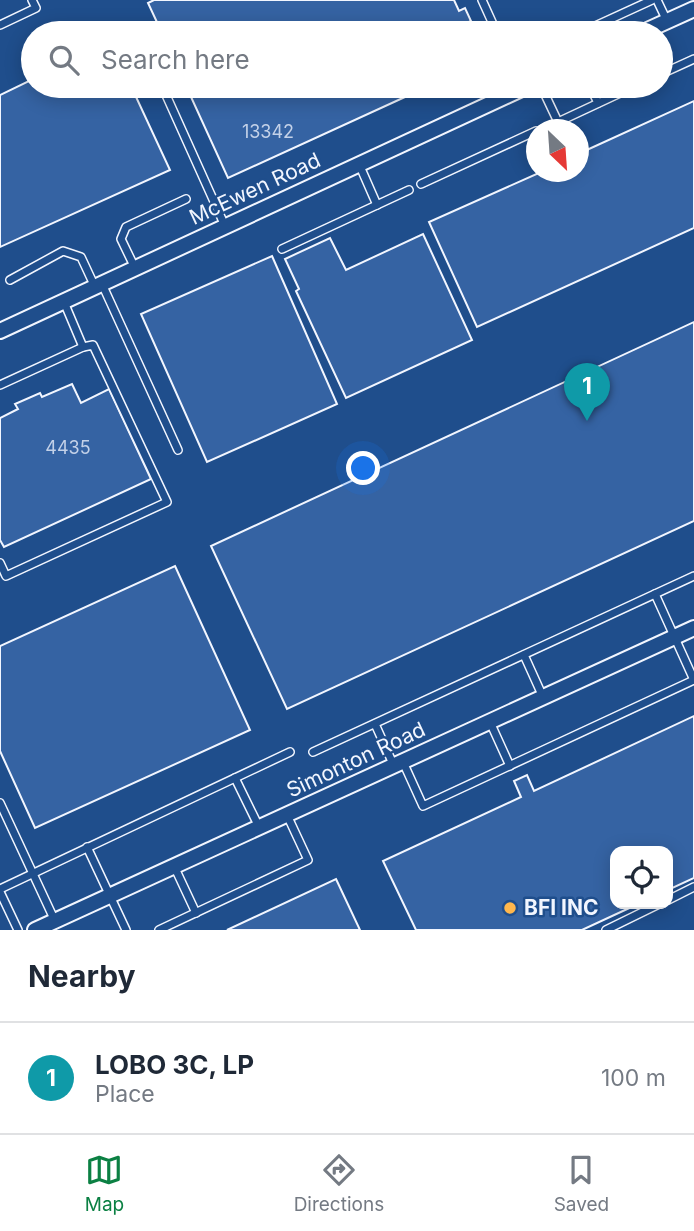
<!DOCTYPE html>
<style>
body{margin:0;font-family:Inter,sans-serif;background:#f6f6f7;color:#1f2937}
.controls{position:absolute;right:21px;bottom:21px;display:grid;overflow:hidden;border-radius:14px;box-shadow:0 4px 18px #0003}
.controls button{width:63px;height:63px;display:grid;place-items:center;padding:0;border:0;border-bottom:2px solid #e0e1e3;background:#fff;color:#1f2937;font:35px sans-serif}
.compass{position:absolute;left:526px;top:119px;width:63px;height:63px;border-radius:50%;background:#fff;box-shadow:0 4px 18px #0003;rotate:155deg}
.you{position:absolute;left:364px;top:469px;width:24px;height:24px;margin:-18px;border:5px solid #fff;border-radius:50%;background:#1a73e8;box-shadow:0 0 0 10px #1a73e833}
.badge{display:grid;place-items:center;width:46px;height:46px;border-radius:50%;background:#0b8043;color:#fff;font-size:23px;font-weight:700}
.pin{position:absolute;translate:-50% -58px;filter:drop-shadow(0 2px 4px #0008)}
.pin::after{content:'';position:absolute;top:37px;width:24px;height:21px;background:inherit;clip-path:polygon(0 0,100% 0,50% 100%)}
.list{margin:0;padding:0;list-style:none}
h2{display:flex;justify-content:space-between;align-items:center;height:91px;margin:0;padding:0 28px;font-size:30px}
h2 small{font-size:23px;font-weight:400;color:#747a83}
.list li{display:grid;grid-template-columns:46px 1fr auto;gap:21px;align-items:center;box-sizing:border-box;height:112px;padding:0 28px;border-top:2px solid #e0e1e3}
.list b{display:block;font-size:26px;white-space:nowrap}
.list p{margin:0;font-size:23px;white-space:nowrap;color:#747a83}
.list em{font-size:23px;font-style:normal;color:#747a83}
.icon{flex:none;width:38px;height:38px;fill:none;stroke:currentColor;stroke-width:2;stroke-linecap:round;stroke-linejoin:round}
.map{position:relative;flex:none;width:694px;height:930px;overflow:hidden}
.search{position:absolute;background:#fff;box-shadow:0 4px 18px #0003;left:21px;right:21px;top:21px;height:77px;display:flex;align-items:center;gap:18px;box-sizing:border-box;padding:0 24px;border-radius:38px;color:#747a83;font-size:26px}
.sheet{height:203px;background:#fff}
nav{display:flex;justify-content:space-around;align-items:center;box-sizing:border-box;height:98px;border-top:2px solid #e0e1e3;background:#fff;font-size:19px;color:#747a83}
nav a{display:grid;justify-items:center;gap:4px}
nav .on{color:#0b8043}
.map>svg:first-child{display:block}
</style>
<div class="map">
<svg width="694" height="930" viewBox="0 0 694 930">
<rect width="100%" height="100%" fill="#1f4e8c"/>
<!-- building -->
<g fill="#3563a3" stroke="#f2f6ff" stroke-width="2">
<polygon points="154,0 454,0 459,11 465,8 471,21 465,24 469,33 162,33 148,3"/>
<polygon points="33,79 33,86 131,86 170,170 0,247 0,95"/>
<polygon points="186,86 429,86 228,178"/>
<polygon points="694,101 694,228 477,327 429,222 541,172 578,172 578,154"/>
<polygon points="423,234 472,340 346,398 296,291 299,289 285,259 330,238 346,270"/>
<polygon points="272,256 337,404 207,462 141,314"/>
<polygon points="694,322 694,521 287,709 211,546"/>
<polygon points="72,384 81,403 109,389 151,479 4,547 0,540 0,418 18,409 15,404 40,393 42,397"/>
<polygon points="175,566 250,730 35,828 0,751 0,646"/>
<polygon points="694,716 694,878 668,890 668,851 615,851 615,904 638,904 582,930 416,930 383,861 521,797 514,781 527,775 534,791"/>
<polygon points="336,879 360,930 227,930"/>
</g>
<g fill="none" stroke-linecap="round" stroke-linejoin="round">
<!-- lane casing -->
<g stroke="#f2f6ff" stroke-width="10">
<g id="lane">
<polyline points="482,0 497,33"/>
<polyline points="657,0 667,21"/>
<polyline points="0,25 36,8 32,0"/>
<polyline points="580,33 652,0"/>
<polyline points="661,74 694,59"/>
<polyline points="162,86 225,226"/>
<polyline points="541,86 558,122"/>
<polyline points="590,86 598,103"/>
<polyline points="541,130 635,86"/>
<polyline points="359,164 377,205"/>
<polyline points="421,184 536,131"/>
<polyline points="282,249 409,190"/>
<polyline points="135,268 121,239 126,227 186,199"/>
<polyline points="10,280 63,251 81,257 95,287"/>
<polyline points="102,284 178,450"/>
<polyline points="0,385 83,347"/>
<polyline points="0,563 6,576 167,502 93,345 83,347 64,302"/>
<polyline points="655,594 694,680"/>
<polyline points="524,655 543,697"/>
<polyline points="490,722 510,766"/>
<polyline points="375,724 394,766"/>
<polyline points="313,752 694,576"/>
<polyline points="403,762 423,806 694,680"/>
<polyline points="235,778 259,827"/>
<polyline points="0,803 55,921"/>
<polyline points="87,847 126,930"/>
<polyline points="174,866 196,913"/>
<polyline points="0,889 290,752"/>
<polyline points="0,892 18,930"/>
<polyline points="668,900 694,887"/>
<polyline points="159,930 308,860 287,815"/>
<polyline points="606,930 659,904"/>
</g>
</g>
<!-- street casing -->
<g stroke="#f2f6ff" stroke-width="18">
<g id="street">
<polyline points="641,33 694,9"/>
<polyline points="0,331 528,86"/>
<polyline points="35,930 694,628"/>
</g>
</g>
<!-- lane -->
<use href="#lane" stroke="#1f4e8c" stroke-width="7"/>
<!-- street -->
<use href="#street" stroke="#1f4e8c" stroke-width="14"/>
</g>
<!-- markers -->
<circle fill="#ffb74d" stroke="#1f4e8c" stroke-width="2.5" cx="510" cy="908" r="7"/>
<g text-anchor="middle" stroke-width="5" stroke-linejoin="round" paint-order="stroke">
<!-- number labels -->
<g font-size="18" fill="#c3d1e8">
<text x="268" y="138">13342</text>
<text x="68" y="454">4435</text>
</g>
<!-- street labels -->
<g font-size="21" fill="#f2f6ff" stroke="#1f4e8c">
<text transform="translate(255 189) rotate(-25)" y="7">McEwen Road</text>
<text transform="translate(356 760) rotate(-25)" y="7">Simonton Road</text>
</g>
<!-- poi labels -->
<g font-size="21" font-weight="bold" fill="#f2f6ff" stroke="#1f4e8c" text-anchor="start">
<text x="524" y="915">BFI INC</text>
</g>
</g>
</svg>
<div class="controls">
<button><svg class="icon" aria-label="locate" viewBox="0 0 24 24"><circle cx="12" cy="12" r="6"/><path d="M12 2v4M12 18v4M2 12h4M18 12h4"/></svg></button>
</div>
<svg class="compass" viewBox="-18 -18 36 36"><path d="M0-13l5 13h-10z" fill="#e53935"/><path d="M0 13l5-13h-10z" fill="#747a83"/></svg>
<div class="you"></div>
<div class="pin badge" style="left:587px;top:421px;background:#0f9aa8">1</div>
<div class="search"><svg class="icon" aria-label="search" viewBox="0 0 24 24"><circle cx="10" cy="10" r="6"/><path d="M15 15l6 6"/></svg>Search here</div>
</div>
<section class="sheet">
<h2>Nearby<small></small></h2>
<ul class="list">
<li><span class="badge" style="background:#0f9aa8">1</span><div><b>LOBO 3C, LP</b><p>Place</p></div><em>100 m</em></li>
</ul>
</section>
<nav>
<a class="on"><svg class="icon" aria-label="map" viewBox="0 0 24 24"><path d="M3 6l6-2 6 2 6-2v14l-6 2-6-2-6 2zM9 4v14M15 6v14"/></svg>Map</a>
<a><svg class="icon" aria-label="directions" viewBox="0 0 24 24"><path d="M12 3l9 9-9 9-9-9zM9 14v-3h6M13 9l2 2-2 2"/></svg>Directions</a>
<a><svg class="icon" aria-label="saved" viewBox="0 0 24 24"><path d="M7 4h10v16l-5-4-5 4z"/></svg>Saved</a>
</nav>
